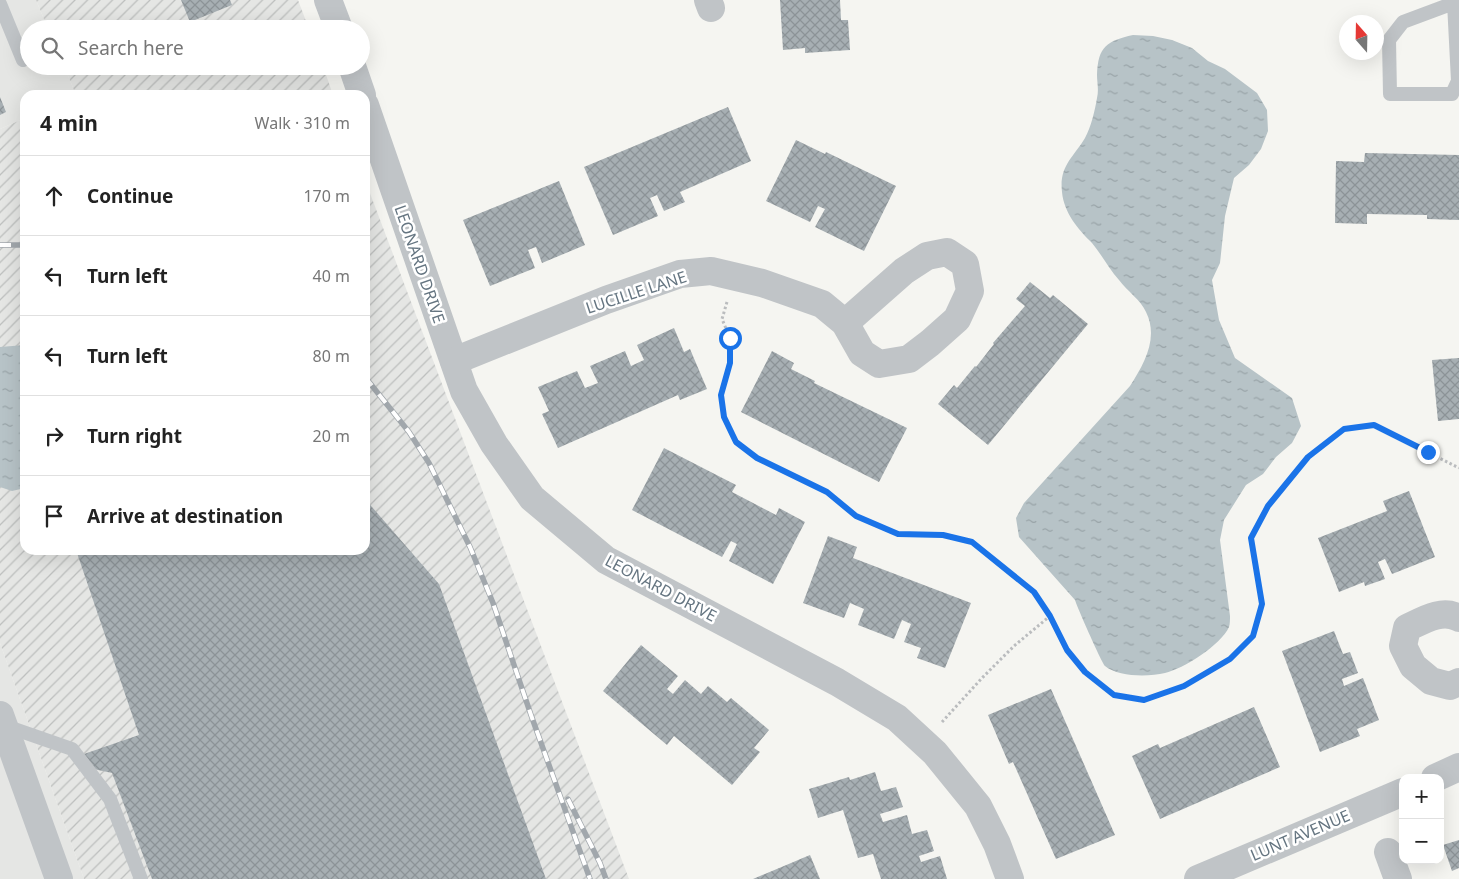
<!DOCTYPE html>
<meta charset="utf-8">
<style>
body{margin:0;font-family:"Noto Sans",sans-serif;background:#f2f2f2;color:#222}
.controls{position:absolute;right:15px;bottom:15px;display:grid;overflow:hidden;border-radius:10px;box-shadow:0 5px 20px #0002}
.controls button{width:45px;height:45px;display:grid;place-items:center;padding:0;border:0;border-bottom:1px solid #e0e0e0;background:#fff;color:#222;font:25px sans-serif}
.compass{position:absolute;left:1339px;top:15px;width:45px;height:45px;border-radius:50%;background:#fff;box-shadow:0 5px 20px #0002;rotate:340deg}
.stop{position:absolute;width:15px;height:15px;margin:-11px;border:4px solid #1a73e8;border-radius:50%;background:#fff}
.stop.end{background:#1a73e8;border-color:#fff;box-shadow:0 1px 5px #0008}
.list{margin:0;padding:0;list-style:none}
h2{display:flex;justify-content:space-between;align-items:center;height:65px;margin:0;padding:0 20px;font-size:21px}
h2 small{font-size:16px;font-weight:400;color:#767676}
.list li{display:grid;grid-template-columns:32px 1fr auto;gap:15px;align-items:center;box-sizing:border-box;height:80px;padding:0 20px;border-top:1px solid #e0e0e0}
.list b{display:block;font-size:19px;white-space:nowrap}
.list em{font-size:16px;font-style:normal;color:#767676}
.icon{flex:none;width:28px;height:28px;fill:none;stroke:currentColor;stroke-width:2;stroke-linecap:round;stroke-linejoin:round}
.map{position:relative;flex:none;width:1459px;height:879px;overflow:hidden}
.search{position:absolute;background:#fff;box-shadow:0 5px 20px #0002;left:20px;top:20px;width:350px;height:55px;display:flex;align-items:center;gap:12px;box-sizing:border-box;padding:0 18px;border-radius:28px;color:#767676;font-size:19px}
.panel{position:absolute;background:#fff;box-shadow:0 5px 20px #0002;left:20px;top:90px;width:350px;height:465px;border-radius:15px}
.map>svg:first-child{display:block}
</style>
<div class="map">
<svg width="1459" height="879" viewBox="0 0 1459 879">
<defs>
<pattern id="industrial-furrows" width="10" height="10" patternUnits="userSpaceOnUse" patternTransform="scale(1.25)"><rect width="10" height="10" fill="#e5e6e4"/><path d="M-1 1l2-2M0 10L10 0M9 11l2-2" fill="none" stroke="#bdbfbe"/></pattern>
<pattern id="water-ripples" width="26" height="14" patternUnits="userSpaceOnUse" patternTransform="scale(1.25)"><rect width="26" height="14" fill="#b7c3c7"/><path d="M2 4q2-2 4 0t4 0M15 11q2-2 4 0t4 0" fill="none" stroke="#98a3a7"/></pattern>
<pattern id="building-cross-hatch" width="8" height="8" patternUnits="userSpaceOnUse" patternTransform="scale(1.25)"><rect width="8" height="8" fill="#a7afb3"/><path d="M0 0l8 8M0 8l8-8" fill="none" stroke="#8c9397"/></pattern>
</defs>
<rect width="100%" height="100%" fill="#f5f5f1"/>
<!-- built -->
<g fill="#e5e6e4">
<polygon points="0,0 36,0 48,29 29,29 29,66 64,66 76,95 25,95 25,118 0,129"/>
<polygon points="0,643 84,879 0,879"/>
</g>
<!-- industrial -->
<g fill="url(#industrial-furrows)">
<polygon points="36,0 298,0 309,29 48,29"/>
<polygon points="64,66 323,66 333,95 76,95"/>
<polygon points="25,118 25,550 365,550 365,180 629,879 84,879 0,643 0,129"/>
</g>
<!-- water -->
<g fill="url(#water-ripples)">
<path d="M1133 35 1153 36 1172 40 1192 48 1208 61 1225 69 1257 93 1267 110 1268 131 1261 149 1249 165 1234 178 1225 216 1220 263 1212 280 1219 320 1235 358 1292 398 1301 426 1292 443 1276 457 1263 474 1246 485 1224 520 1220 540 1230 616C1230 619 1230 624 1229 627 1221 645 1183 669 1165 673 1148 677 1118 677 1105 666 1102 663 1077 607 1075 600L1019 537 1016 518 1024 503 1130 386C1144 364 1159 338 1146 312 1141 300 1127 291 1119 280 1109 269 1102 255 1092 243 1078 229 1064 213 1062 192 1059 166 1073 158 1085 138 1091 127 1095 110 1097 98 1099 90 1097 82 1097 75 1098 46 1107 41 1133 35Z"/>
<polygon points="25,345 25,488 12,491 0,487 0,347"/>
</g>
<!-- building -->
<g fill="url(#building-cross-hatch)">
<polygon points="181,0 230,0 232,5 190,22"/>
<polygon points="780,0 840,0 841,20 848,20 850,50 805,53 805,48 783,50"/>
<polygon points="0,97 6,112 0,115"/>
<polygon points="728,107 751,161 680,192 685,202 664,211 657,195 650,198 658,216 613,235 584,167"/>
<polygon points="796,140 825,154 826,152 896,186 864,251 815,227 825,209 818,206 810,222 766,201"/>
<polygon points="1365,153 1459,155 1459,220 1427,219 1427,215 1367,214 1367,224 1335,223 1336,161 1364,162"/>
<polygon points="559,181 585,245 542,263 536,247 528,250 535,268 490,286 463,220"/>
<polygon points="1030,282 1050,298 1053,295 1088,324 988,445 938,404 954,385 957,388 975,366 976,367 994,344 993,343 1025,306 1016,299"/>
<polygon points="674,328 684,352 690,349 707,389 680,400 678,395 558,448 542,414 549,411 538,387 577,371 585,388 598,383 590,366 625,351 631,366 644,360 637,345"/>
<polygon points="772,351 794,363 791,369 815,381 814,383 907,428 879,482 741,412"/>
<polygon points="1459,358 1459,419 1438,421 1432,360"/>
<polygon points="664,448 736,485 732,492 776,515 779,508 805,522 773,584 729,561 737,544 731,541 722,557 632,510"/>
<polygon points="1409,491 1435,557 1392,574 1385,559 1378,562 1385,579 1365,586 1364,582 1339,592 1318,538 1387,511 1383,501"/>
<polygon points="365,499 439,584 546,879 152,879 112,773 89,768 84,754 139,735 76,550 365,550"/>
<polygon points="828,536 857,547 853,558 971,603 945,668 917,658 921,648 904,642 911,624 902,620 894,639 858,625 864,609 850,603 844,618 803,603"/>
<polygon points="1334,631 1343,654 1350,652 1358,673 1342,679 1344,686 1363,678 1379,720 1357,729 1360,736 1320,752 1282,651"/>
<polygon points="641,645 678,676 667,689 673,694 685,680 701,694 708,686 727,702 731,698 769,730 754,748 760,752 732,785 674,736 667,745 603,691"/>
<polygon points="1051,689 1115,835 1056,859 1013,762 1009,764 988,715"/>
<polygon points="1254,707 1280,767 1160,819 1132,756 1158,744 1160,748"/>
<polygon points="875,772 881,791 896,787 903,807 880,814 883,822 907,815 912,834 927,830 934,851 919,856 921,862 940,856 947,879 881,879 873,854 858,858 843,810 818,818 809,789 849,777 850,780"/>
<polygon points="1459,840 1459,868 1452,871 1443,845"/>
<polygon points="810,855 820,879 753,879"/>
</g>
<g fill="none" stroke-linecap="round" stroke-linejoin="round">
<!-- path -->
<g stroke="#babcbe" stroke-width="3" stroke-dasharray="2.5 2.5" stroke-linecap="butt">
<polyline points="727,302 722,319 730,338 729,363 721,395 724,417 736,442 757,458 827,492 856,516 898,534 943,535 972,542 1034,592 1050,616 1067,650 1085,672 1114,695 1144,701 1184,686 1230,659 1253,636 1262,604 1251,538 1268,507 1307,457 1344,429 1374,425 1459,468"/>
<polyline points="942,722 982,678 1014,646 1050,616"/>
</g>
<!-- service -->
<g stroke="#c0c4c7" stroke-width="14">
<polyline points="1454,3 1458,81 1452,94 1390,94 1389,40 1403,22 1454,3 1459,2"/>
<polyline points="0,4 23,60"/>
<polyline points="3,725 72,749 110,799 141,879"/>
</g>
<!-- minor -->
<g stroke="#c0c4c7" stroke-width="28">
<polyline points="328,0 339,29"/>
<polyline points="708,0 711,8"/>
<polyline points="352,66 362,95"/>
<polyline points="365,105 464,391 494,444 532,498 606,560 837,682 897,718 935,753 978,806 997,844 1010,879"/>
<polyline points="454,361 606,300 680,274 711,271 762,283 822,304 845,323 862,353 879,364 909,359 930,343 957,319 970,291 965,264 947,252 927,256 904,271 845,323"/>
<path d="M1459 618C1442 608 1422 621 1407 628L1403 646 1413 666 1431 681 1450 686 1459 682"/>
<polyline points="0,715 59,879"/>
<polyline points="1435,778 1459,767"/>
<polyline points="1388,852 1398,879"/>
<polyline points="1198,879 1403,792"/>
</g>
<!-- rail casing -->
<g stroke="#a1a7ac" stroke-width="5.5">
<g id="rail">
<polyline points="0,245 25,245"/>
<polyline points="365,377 409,432 429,463 470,547 493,603 531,715 590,879"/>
<polyline points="568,799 600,863 606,879"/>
</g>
</g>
<!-- rail -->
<use href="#rail" stroke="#fff" stroke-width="4" stroke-dasharray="11" stroke-linecap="butt"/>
</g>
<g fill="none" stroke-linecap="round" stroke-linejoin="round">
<!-- route -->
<polyline stroke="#1a73e8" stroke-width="6" points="730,338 730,363 721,395 724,417 736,442 757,458 827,492 856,516 898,534 943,535 972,542 1034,592 1050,616 1067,650 1085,672 1114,695 1144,700 1184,686 1230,659 1253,636 1262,604 1251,538 1268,506 1308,457 1344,429 1374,425 1428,452"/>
</g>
<g text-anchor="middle" stroke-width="5" stroke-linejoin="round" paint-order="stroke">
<!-- street labels -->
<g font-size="16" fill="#657581" stroke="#fff">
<text transform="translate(420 264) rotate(71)" y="6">LEONARD DRIVE</text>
<text transform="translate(636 292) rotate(-18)" y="6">LUCILLE LANE</text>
<text transform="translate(661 588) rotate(28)" y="6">LEONARD DRIVE</text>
<text transform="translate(1300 835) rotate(-23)" y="6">LUNT AVENUE</text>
</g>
</g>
</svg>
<div class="controls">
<button>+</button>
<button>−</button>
</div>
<svg class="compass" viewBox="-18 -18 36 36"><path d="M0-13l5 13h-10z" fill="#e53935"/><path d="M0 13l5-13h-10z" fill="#767676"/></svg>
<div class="stop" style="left:730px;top:338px"></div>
<div class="stop end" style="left:1428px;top:452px"></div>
<div class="search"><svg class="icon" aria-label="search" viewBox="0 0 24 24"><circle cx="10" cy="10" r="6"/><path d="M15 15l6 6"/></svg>Search here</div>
<section class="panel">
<h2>4 min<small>Walk · 310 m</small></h2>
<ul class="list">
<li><svg class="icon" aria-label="ahead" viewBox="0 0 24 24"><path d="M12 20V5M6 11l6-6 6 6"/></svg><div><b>Continue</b></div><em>170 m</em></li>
<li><svg class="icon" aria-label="left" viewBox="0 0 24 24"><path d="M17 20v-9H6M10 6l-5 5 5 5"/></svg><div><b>Turn left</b></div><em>40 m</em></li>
<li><svg class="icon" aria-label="left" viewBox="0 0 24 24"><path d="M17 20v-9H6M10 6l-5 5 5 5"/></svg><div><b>Turn left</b></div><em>80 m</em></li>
<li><svg class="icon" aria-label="right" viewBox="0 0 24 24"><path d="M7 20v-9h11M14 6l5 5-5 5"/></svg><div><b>Turn right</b></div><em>20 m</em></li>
<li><svg class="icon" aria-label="arrive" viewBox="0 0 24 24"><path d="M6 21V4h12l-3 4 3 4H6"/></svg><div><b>Arrive at destination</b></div></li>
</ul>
</section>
</div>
